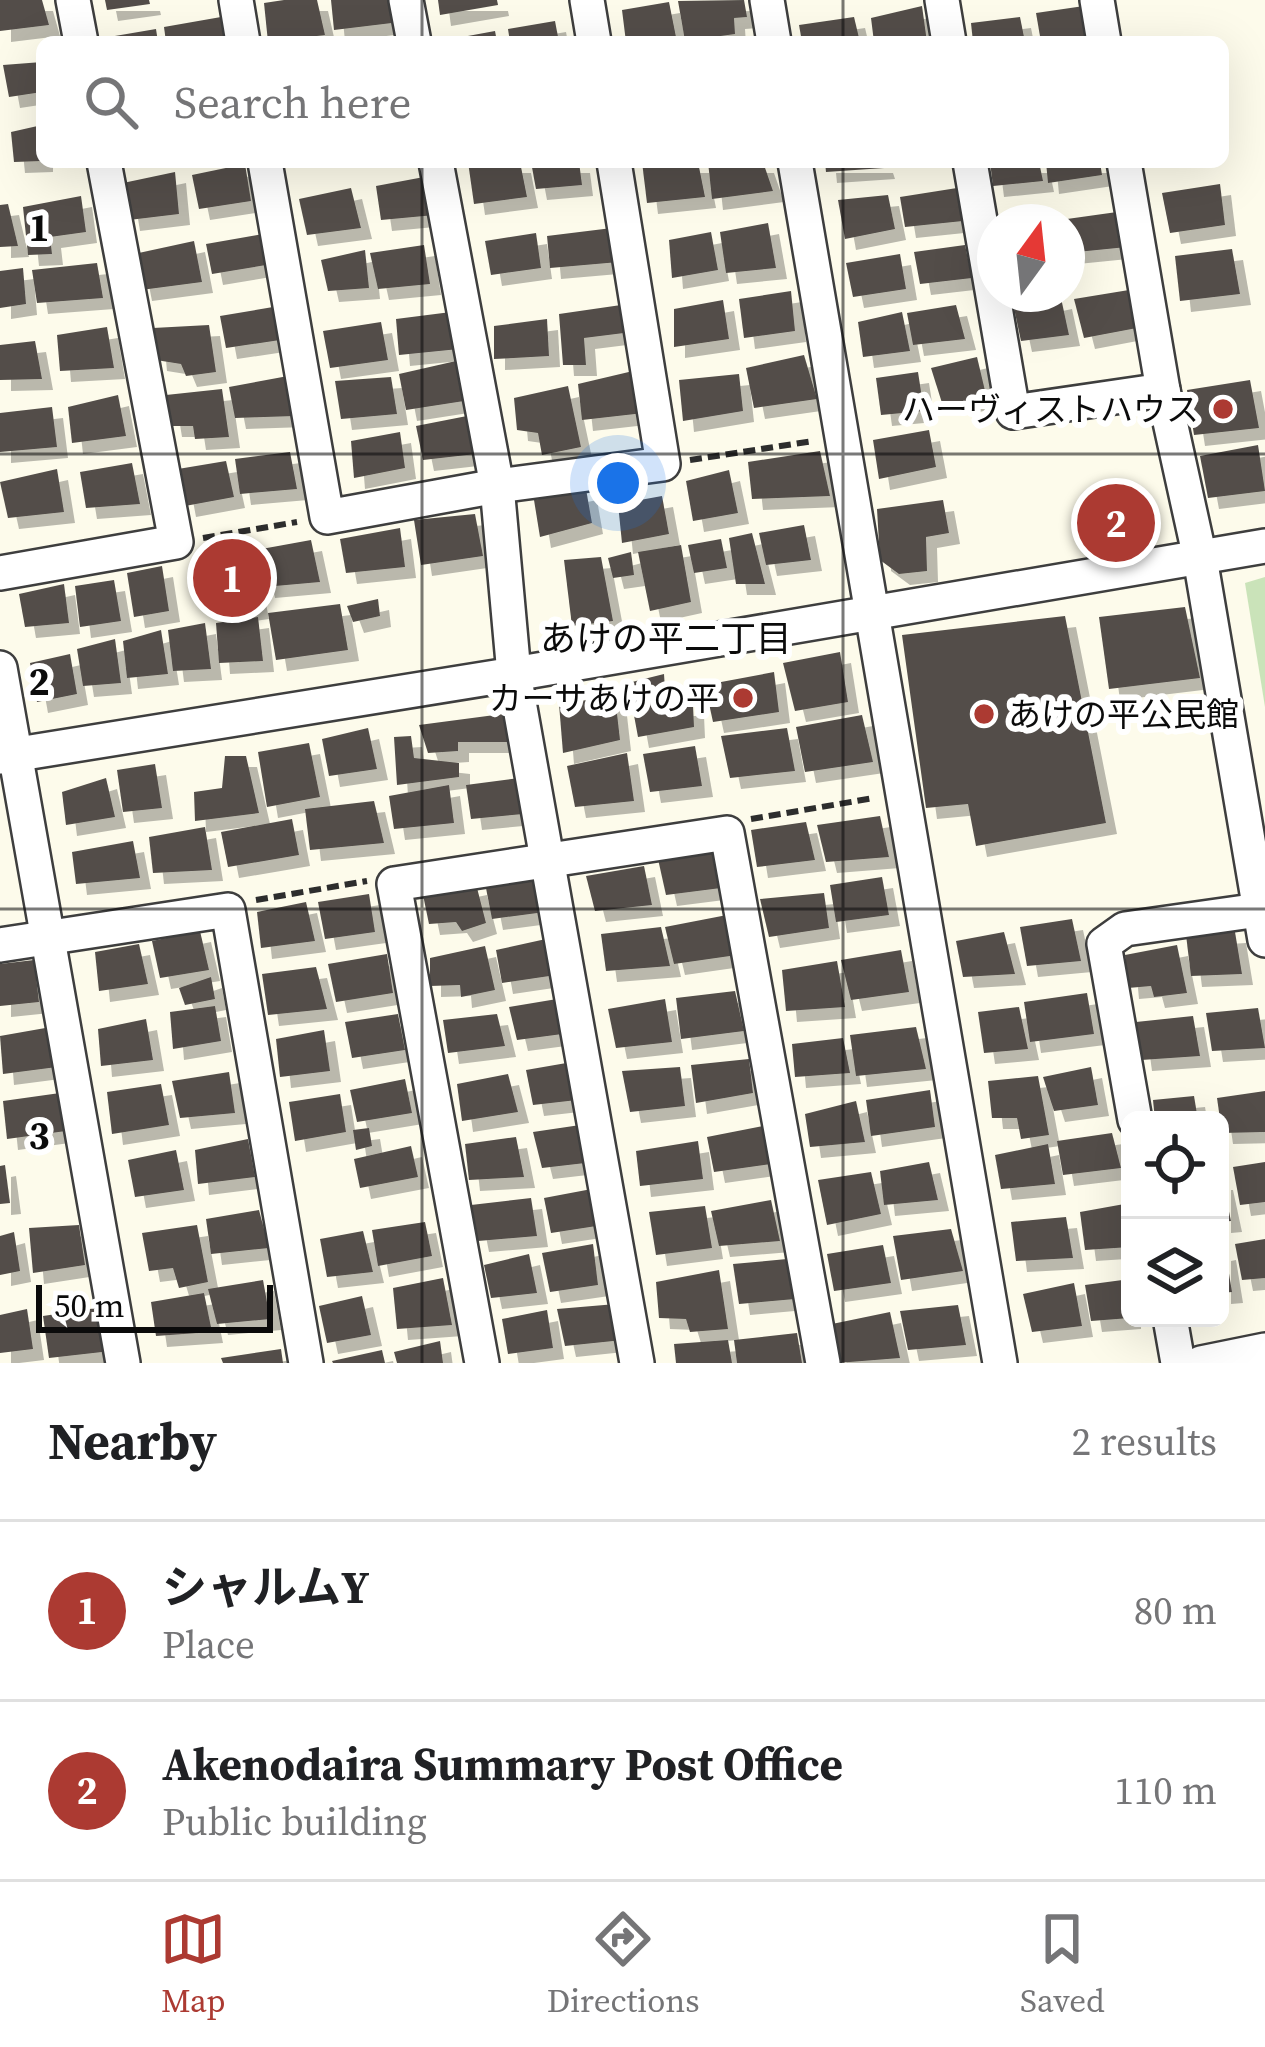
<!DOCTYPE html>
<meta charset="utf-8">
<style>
body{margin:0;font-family:"Source Serif 4","Noto Sans JP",serif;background:#f2f2f2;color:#202124}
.controls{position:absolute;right:36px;bottom:36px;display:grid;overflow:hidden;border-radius:18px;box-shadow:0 12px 48px #0002}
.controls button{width:108px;height:108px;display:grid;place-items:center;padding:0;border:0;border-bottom:3px solid #e0e0e0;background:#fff;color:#202124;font:60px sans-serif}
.compass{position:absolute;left:977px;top:204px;width:108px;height:108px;border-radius:50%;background:#fff;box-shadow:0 12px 48px #0002;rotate:15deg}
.scale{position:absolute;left:36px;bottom:30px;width:237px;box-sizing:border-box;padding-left:12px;border:6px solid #0b0b0b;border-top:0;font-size:33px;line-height:42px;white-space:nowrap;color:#0b0b0b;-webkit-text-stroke:9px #fff;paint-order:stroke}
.you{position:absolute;left:618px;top:483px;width:42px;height:42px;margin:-30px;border:9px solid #fff;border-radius:50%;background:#1a73e8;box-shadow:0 0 0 18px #1a73e833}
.badge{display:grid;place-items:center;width:78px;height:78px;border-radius:50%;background:#ac3a32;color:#fff;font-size:39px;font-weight:700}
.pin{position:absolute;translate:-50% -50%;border:6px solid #fff;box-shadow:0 3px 12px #0006}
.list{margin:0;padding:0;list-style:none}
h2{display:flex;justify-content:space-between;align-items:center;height:156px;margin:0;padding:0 48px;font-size:51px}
h2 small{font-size:39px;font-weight:400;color:#757577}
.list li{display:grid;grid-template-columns:78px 1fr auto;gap:36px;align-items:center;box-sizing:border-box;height:180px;padding:0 48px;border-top:3px solid #e0e0e0}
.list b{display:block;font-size:45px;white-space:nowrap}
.list p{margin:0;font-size:39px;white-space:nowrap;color:#757577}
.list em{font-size:39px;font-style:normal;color:#757577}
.icon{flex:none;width:66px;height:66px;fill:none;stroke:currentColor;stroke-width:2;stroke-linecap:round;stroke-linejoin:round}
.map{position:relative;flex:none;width:1265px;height:1363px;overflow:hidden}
.search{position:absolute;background:#fff;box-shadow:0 12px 48px #0002;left:36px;right:36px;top:36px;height:132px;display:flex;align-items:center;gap:30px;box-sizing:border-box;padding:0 42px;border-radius:18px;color:#757577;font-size:45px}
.sheet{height:516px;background:#fff}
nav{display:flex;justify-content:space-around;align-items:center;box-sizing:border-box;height:168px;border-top:3px solid #e0e0e0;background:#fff;font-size:33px;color:#757577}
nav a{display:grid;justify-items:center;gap:6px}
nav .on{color:#ac3a32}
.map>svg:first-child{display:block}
</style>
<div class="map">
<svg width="1265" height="1363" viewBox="0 0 1265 1363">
<defs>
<filter id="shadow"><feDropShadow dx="11" dy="11" stdDeviation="0" flood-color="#0004"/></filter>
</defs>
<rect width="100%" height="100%" fill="#fdfbeb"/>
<!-- green -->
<polygon fill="#cae3b9" points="1265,577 1265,707 1245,583"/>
<!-- building -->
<g fill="#534e49" filter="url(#shadow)">
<polygon points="0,0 42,0 49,25 0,31"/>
<polygon points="105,0 149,0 150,4 107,10"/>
<polygon points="284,0 317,0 325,35 268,42 264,3"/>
<polygon points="331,0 388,0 392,23 334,30"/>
<polygon points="438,0 497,0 498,5 440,15"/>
<polygon points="744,0 747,17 734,18 735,34 685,41 678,1"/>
<polygon points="669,2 677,42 626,42 622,10"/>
<polygon points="922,6 927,42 874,42 871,18"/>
<polygon points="1084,6 1089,42 1041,42 1036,13"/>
<polygon points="221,17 225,42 166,42 164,27"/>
<polygon points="854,17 860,42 802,42 799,25"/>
<polygon points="1020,17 1025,42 973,42 971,23"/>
<polygon points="555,21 559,42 510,42 508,29"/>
<polygon points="156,29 158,42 110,42 109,37"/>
<polygon points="495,31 497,42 446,42 446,40"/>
<polygon points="42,62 42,92 9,97 3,65"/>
<polygon points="42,125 42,161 14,162 11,132"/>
<polygon points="468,162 520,162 527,197 474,204"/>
<polygon points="531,162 579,162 582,185 536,189"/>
<polygon points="642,162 698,162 705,197 647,203"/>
<polygon points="708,162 763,162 773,191 712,199"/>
<polygon points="825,162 882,162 884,168 826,172"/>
<polygon points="990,162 1039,162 1043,181 993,186"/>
<polygon points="1046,162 1100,162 1102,175 1048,183"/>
<polygon points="245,164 251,201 199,209 192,175"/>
<polygon points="175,172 179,214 129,220 123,183"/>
<polygon points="424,177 435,215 381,220 376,186"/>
<polygon points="1220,184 1225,225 1170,233 1162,193"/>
<polygon points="351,188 361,228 307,235 299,199"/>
<polygon points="957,188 963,221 905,227 900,197"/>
<polygon points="888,195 895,229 845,239 838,200"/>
<polygon points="81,196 86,232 50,237 52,254 28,255 23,207"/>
<polygon points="8,204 18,246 0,247 0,205"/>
<polygon points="1117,212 1127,247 1067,253 1067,219"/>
<polygon points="768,223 776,268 726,273 720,232"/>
<polygon points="612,228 619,262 550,268 547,236"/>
<polygon points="711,232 718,270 672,278 669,240"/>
<polygon points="536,233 541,268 491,275 485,241"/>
<polygon points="263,234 266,265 212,274 206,244"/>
<polygon points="194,241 202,282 141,290 134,254"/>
<polygon points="424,245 430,284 378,289 370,253"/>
<polygon points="965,245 972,278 920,284 914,252"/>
<polygon points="1232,249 1240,294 1180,301 1175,256"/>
<polygon points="365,250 369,288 328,291 321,260"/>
<polygon points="900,254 906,289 853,297 846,263"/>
<polygon points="97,263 103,298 37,303 32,270"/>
<polygon points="23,268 26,304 0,308 0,271"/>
<polygon points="1129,290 1137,328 1084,338 1074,299"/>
<polygon points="791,291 795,331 744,338 739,299"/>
<polygon points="1061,298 1069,335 1021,341 1014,308"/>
<polygon points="723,300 729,339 674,347 674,309"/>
<polygon points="621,305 624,333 584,338 586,365 563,365 559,314"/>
<polygon points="956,305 965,339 913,345 907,313"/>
<polygon points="273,307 280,340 226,348 220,316"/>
<polygon points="451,312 459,349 399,355 396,319"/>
<polygon points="902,312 910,351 863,357 858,322"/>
<polygon points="547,319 549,356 494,359 494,326"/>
<polygon points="381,322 388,360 330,368 323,331"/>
<polygon points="209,325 216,372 186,376 181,364 156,360 153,328"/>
<polygon points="107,327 114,368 60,371 57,335"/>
<polygon points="35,341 42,379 0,380 0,345"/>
<polygon points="804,355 817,399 754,408 746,368"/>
<polygon points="977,357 987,399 942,403 931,368"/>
<polygon points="456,361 464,401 406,410 399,374"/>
<polygon points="633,371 644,413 582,420 578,384"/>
<polygon points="918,372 924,411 881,415 876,378"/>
<polygon points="739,374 743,411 683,421 679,380"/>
<polygon points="288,376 295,416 235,418 229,387"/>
<polygon points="391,377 397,414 341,419 335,381"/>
<polygon points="1250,380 1259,428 1194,435 1187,390"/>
<polygon points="568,386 581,447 542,455 538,433 517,430 514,398"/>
<polygon points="222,389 229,437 195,439 193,426 171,426 166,395"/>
<polygon points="118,395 126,436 72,443 68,407"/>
<polygon points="52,407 57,447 0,452 0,413"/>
<polygon points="467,416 476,454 423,460 416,426"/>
<polygon points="929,430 936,467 879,479 873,440"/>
<polygon points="400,432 405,468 354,478 351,441"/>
<polygon points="1258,445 1265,491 1208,498 1200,456"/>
<polygon points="820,451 830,496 752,499 748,462"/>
<polygon points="290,452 297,489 240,494 235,459"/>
<polygon points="226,461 234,497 185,506 178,469"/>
<polygon points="132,463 140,504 86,508 80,472"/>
<polygon points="57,469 64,512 8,518 0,482"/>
<polygon points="729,470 738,513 693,521 686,481"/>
<polygon points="1129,487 1139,533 1107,535 1097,494"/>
<polygon points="586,489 592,523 540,537 534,500"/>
<polygon points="662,496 669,534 622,543 618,504"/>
<polygon points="943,500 949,533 926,537 927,571 899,574 880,560 877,509"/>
<polygon points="475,514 483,556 421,565 414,520"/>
<polygon points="804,525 811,560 766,565 759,533"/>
<polygon points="400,528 405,567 346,573 340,539"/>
<polygon points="752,533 765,584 736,584 729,538"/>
<polygon points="721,539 727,568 694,573 688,545"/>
<polygon points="311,540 320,582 264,587 256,550"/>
<polygon points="245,542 258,608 217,614 208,548"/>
<polygon points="681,545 691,602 650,611 638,552"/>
<polygon points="631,552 634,575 613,578 608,558"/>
<polygon points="601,557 613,621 572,626 564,560"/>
<polygon points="162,566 169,611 134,617 127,573"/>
<polygon points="114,580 121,621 80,627 75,586"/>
<polygon points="64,584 69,623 25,627 19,594"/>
<polygon points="378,599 380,616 353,622 347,606"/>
<polygon points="340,604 348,650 276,660 268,613"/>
<polygon points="1185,607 1200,678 1109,689 1099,617"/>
<polygon points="1065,616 1106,823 976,846 968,804 926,808 902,635"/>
<polygon points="258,617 263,661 219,663 216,623"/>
<polygon points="205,623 211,669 173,671 168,630"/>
<polygon points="161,630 168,674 127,678 123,641"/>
<polygon points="115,639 121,683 83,686 77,649"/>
<polygon points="840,652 848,702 795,711 783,663"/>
<polygon points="70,654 77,694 37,702 30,663"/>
<polygon points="774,672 779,712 713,722 705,685"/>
<polygon points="664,674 666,705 693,705 694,727 638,737 628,683"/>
<polygon points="615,696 620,740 563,753 559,704"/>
<polygon points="517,712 520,742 458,742 458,751 428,753 419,725"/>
<polygon points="862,715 873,762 805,772 796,727"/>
<polygon points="368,728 377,769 329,776 322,739"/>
<polygon points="787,728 795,771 730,778 721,736"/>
<polygon points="411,736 414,758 459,763 459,777 397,785 394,737"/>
<polygon points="309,743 320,797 267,807 258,752"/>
<polygon points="695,746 702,786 650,792 643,754"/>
<polygon points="627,753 634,801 575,807 567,766"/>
<polygon points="225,756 246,756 259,813 195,821 194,792 222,788"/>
<polygon points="155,764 162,808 123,812 117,770"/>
<polygon points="527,777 534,813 471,819 466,785"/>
<polygon points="106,778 115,817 66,825 62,792"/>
<polygon points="449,785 454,823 394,829 389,796"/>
<polygon points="374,801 384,843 310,850 305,809"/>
<polygon points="880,816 889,857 826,862 817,825"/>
<polygon points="292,819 299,855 228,867 221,832"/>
<polygon points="806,822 815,860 757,867 751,830"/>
<polygon points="205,827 212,870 153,873 149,837"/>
<polygon points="133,841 140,878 76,884 72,852"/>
<polygon points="714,852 721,888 666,895 658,859"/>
<polygon points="644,866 652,905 595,911 586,876"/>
<polygon points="535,875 545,912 492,919 485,883"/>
<polygon points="882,877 889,915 836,922 830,885"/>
<polygon points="476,884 486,923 462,931 456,922 429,924 423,895"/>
<polygon points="824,893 829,928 769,937 760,899"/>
<polygon points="369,894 375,932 325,939 318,902"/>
<polygon points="306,902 315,941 261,948 257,912"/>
<polygon points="727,915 737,955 674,964 665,927"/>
<polygon points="1072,919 1081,961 1027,966 1020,927"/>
<polygon points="661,927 670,966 606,971 601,934"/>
<polygon points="200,931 209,970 160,978 152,941"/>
<polygon points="1004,932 1015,974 963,977 956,941"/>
<polygon points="1235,932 1242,974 1191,976 1186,935"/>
<polygon points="555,937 563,974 502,983 496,950"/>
<polygon points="139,944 148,984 99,991 95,952"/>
<polygon points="1177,945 1187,993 1154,997 1151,986 1128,988 1125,955"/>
<polygon points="485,946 495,990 461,997 460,985 430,986 430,958"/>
<polygon points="901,950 909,992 851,1000 841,960"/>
<polygon points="387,954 393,993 336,1002 328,964"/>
<polygon points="34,960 39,1002 0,1006 0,964"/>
<polygon points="837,961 845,1007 786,1011 782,970"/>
<polygon points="316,967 327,1009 268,1015 262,974"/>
<polygon points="211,977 215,999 185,1005 179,988"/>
<polygon points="735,991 744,1031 681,1039 676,998"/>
<polygon points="1087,993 1094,1034 1030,1042 1024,1002"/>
<polygon points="563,998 570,1033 517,1040 509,1007"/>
<polygon points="665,999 672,1042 616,1048 608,1009"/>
<polygon points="215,1006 221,1041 173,1049 170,1012"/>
<polygon points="1019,1007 1028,1049 984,1053 978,1012"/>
<polygon points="1258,1008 1265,1048 1212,1051 1206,1013"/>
<polygon points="398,1014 405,1050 352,1058 345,1022"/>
<polygon points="497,1014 505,1046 448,1053 443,1020"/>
<polygon points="1193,1016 1200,1056 1141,1060 1136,1022"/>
<polygon points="146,1019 153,1060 101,1066 98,1029"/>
<polygon points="51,1027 57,1067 3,1074 0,1036"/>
<polygon points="916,1027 926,1069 856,1076 850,1035"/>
<polygon points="324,1030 330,1071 280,1077 276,1039"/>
<polygon points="843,1038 850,1073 795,1077 792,1044"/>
<polygon points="749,1059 753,1093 696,1103 691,1065"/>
<polygon points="578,1061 586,1099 533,1105 526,1070"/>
<polygon points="680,1067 685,1106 630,1112 622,1071"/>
<polygon points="1091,1067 1098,1105 1054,1111 1043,1077"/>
<polygon points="229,1072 235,1113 180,1118 172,1081"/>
<polygon points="508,1074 518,1112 462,1121 457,1084"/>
<polygon points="1038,1076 1049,1135 1021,1139 1017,1118 992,1118 988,1081"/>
<polygon points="405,1079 412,1113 357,1122 350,1090"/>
<polygon points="161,1084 169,1125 112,1134 107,1092"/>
<polygon points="930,1090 935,1127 871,1136 866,1100"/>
<polygon points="1265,1091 1265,1132 1222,1133 1217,1098"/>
<polygon points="60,1093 66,1131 7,1139 3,1101"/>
<polygon points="340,1094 346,1132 295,1141 289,1102"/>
<polygon points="1194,1096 1198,1120 1155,1120 1153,1100"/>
<polygon points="856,1101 865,1142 810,1147 805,1114"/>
<polygon points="587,1124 594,1162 542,1168 533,1132"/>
<polygon points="763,1126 771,1164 714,1172 707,1137"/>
<polygon points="369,1128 372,1146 356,1150 353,1130"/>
<polygon points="1112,1133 1121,1168 1063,1175 1057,1141"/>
<polygon points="516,1137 524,1177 469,1180 465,1144"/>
<polygon points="248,1139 255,1177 198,1184 195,1150"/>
<polygon points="698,1141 703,1179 640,1186 636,1151"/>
<polygon points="1048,1144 1055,1184 1001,1189 995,1155"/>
<polygon points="411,1146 418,1177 360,1188 354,1159"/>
<polygon points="176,1150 184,1190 135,1197 128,1160"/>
<polygon points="929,1162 938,1200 884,1205 880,1171"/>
<polygon points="1265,1162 1265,1202 1240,1205 1233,1167"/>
<polygon points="5,1165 10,1203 0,1204 0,1166"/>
<polygon points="871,1172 881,1214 827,1225 818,1180"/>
<polygon points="1220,1179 1222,1179 1231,1221 1220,1222"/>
<polygon points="597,1188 603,1225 551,1233 544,1198"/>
<polygon points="531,1198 537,1236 478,1241 471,1205"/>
<polygon points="771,1200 780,1241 719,1246 711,1211"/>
<polygon points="1130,1203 1130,1247 1085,1250 1080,1212"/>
<polygon points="705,1206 712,1248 656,1255 649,1212"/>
<polygon points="259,1210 269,1248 211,1254 206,1219"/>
<polygon points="1066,1217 1073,1258 1016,1261 1011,1222"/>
<polygon points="425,1222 432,1256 378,1266 372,1230"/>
<polygon points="79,1225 85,1265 33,1273 29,1228"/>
<polygon points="197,1225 208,1282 179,1288 173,1268 149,1271 142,1233"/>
<polygon points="951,1229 963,1271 901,1280 893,1236"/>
<polygon points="363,1231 373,1272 327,1277 320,1239"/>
<polygon points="14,1232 20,1271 0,1275 0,1236"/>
<polygon points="1265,1239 1265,1278 1242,1280 1235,1244"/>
<polygon points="593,1244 598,1285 550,1292 542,1253"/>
<polygon points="883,1245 891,1283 834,1291 827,1254"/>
<polygon points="1225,1249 1232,1292 1220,1293 1220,1250"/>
<polygon points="529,1254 537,1293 491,1298 484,1265"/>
<polygon points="787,1259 795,1299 739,1304 733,1264"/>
<polygon points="719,1270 728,1329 690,1332 686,1319 659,1318 656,1282"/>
<polygon points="443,1278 452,1325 397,1329 393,1288"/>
<polygon points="1130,1279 1130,1318 1091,1321 1085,1285"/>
<polygon points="263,1280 270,1319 217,1324 208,1289"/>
<polygon points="1074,1283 1082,1326 1032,1332 1023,1294"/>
<polygon points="204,1293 212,1332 156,1336 151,1302"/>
<polygon points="362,1296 371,1335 327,1343 319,1306"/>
<polygon points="616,1304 623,1340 565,1346 557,1309"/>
<polygon points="958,1305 966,1345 908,1350 900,1311"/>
<polygon points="103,1307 111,1351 49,1358 43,1316"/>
<polygon points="27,1309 33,1349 0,1353 0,1315"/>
<polygon points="547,1310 553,1348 508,1354 502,1319"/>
<polygon points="890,1312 900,1358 837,1363 832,1324"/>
<polygon points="797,1333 802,1363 737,1363 734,1340"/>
<polygon points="728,1340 732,1363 676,1363 674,1344"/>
<polygon points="440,1341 443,1363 397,1363 394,1352"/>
<polygon points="281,1349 283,1363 223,1363 221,1358"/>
<polygon points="382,1350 385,1363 333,1363 332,1361"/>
</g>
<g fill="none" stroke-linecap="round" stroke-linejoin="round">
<!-- minor casing -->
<g stroke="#3e3e3e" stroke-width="38">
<g id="minor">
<polyline points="73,0 81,42"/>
<polyline points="236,0 243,42"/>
<polyline points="406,0 414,42"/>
<polyline points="587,0 594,42"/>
<polyline points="767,0 774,42"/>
<polyline points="942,0 949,42"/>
<polyline points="1097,0 1104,42"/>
<polyline points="265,162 327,517 497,486 663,464 614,162"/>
<polyline points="436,162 497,486 514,674 637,1363"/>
<polyline points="795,162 1000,1363"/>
<polyline points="970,162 1013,412 1163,390"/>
<polyline points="1124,162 1163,390 1200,558 1265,940"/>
<polyline points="0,573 176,542 104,162"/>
<polyline points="0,668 123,1363"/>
<polyline points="0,757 514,674 1265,546"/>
<polyline points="0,945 228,910 306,1363"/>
<polyline points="1135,1120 1104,944 1125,929 1259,910"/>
<polyline points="1170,1318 1178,1363"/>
<polyline points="482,1363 394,884 727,833 823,1363"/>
<polyline points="1201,1363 1265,1350"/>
</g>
</g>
<!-- path -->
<g stroke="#2d2d2d" stroke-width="6" stroke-dasharray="12 6" stroke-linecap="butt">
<polyline points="690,460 813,441"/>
<polyline points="203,538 297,522"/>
<polyline points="751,819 874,798"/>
<polyline points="256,900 367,881"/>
</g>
<!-- minor -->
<use href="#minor" stroke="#fff" stroke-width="33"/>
</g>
<!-- grid -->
<path fill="none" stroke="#0b0b0b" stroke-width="3" stroke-opacity="0.55" d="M422 0V42M843 0V42M422 162V1363M843 162V1363M0 454H1265M0 909H1265"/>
<!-- markers -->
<g fill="#ac3a32" stroke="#fff" stroke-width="4.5">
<circle cx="1223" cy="409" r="12"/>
<circle cx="743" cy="698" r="12"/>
<circle cx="984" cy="714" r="12"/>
</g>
<g text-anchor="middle" stroke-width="12" stroke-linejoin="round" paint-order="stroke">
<!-- poi labels -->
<g font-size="33" fill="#0b0b0b" stroke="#fff" text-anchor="end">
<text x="1199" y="421">ハーヴィストハウス</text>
<text x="719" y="710">カーサあけの平</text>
<text x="1008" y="726" text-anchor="start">あけの平公民館</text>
</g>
<!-- neighbourhood labels -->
<g font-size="36" fill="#0b0b0b" stroke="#fff">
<text x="666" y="651">あけの平二丁目</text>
</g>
</g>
<g font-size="39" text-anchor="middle" font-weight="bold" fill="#0b0b0b" stroke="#fff" stroke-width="12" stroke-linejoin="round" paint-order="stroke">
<text x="39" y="241">1</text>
<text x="39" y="695">2</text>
<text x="39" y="1149">3</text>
</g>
</svg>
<div class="controls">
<button><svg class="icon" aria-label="locate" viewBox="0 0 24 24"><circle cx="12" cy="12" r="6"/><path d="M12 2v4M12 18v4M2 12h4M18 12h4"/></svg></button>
<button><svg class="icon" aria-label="layers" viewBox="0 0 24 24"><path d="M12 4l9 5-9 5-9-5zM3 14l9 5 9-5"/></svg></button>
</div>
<svg class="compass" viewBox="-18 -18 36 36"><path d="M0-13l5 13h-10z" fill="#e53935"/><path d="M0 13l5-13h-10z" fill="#757577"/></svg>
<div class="scale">50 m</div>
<div class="you"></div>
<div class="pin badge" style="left:232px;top:578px">1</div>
<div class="pin badge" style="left:1116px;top:523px">2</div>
<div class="search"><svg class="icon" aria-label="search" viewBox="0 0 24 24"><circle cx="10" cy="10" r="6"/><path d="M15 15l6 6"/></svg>Search here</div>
</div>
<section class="sheet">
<h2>Nearby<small>2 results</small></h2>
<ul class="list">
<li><span class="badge">1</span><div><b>シャルムY</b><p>Place</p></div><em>80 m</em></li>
<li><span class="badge">2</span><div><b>Akenodaira Summary Post Office</b><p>Public building</p></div><em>110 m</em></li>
</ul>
</section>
<nav>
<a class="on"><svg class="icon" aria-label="map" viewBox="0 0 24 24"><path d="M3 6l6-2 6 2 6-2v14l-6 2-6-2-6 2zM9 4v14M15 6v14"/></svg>Map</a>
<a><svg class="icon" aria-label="directions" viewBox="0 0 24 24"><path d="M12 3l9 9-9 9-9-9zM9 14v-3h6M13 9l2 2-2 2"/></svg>Directions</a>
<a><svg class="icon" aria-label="saved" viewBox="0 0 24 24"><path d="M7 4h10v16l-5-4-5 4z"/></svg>Saved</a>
</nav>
